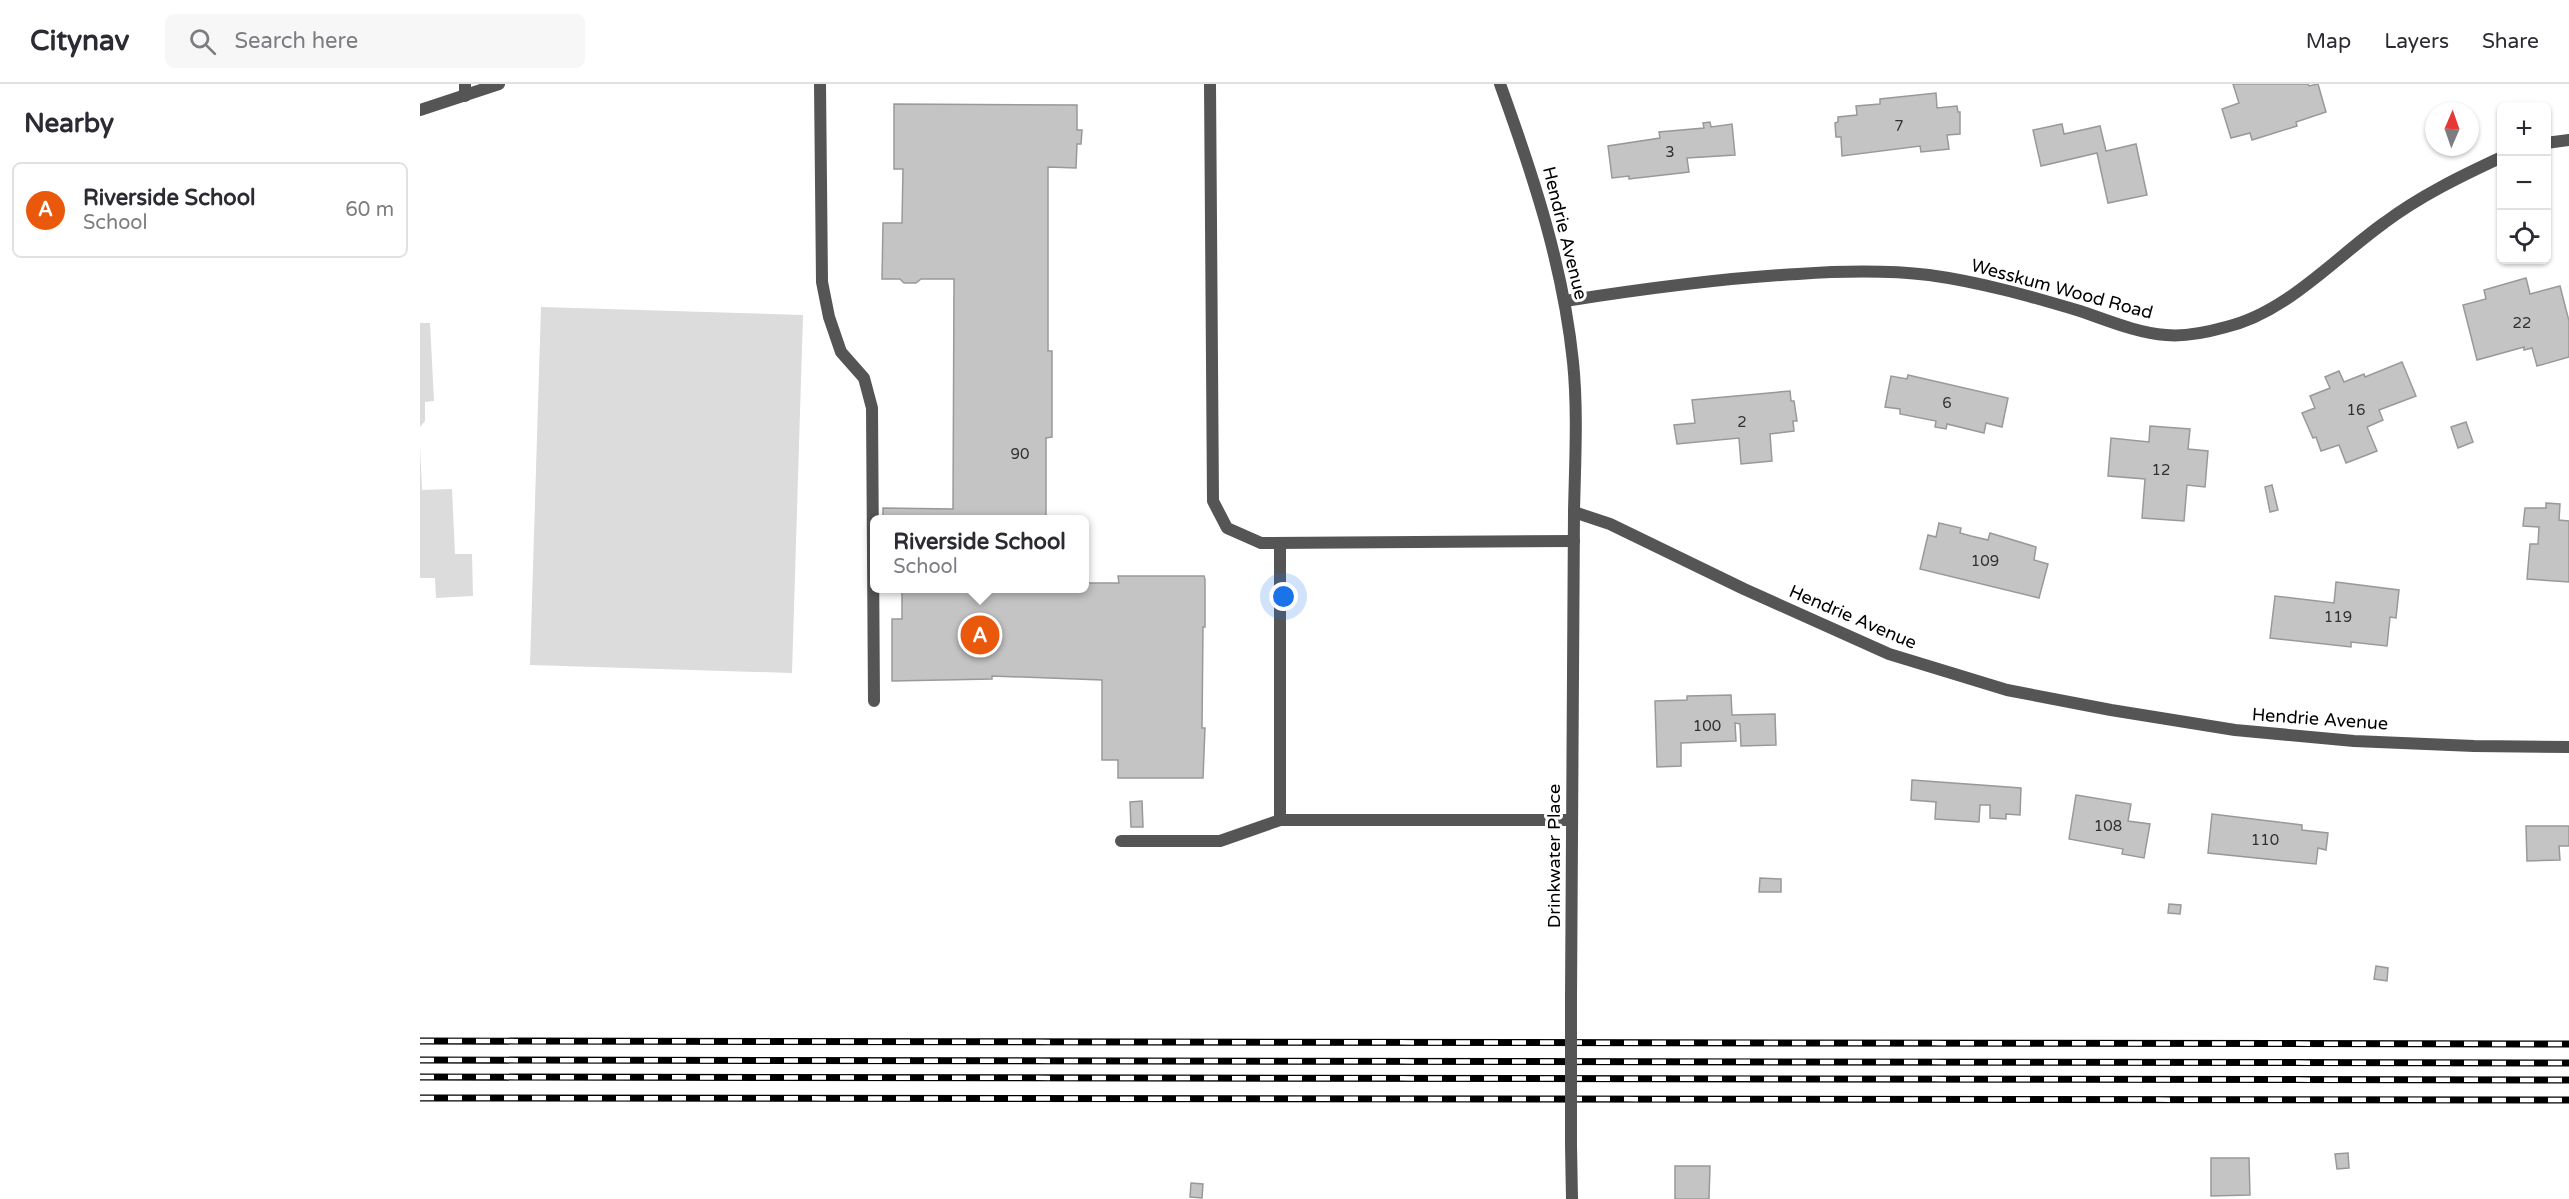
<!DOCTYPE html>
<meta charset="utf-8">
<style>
body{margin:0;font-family:"Varela Round",sans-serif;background:#f7f7f7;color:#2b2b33}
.controls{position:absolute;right:18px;top:18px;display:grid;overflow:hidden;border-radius:9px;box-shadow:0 2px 4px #0004}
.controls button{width:54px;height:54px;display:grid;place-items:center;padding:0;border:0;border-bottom:2px solid #e1e1e2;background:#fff;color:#2b2b33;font:30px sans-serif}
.compass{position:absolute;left:2005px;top:18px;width:54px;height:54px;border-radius:50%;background:#fff;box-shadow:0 2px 4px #0004;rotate:2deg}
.you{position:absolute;left:864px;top:513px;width:21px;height:21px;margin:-15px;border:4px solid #fff;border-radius:50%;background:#1a73e8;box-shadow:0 0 0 9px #1a73e833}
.badge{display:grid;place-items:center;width:39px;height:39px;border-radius:50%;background:#ea580c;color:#fff;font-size:20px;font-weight:700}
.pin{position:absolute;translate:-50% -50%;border:3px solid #fff;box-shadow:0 2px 6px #0006}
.popup{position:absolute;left:450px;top:431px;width:219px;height:78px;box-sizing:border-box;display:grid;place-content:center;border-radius:9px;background:#fff;filter:drop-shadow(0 2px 4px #0005);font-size:20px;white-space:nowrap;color:#7c7c81}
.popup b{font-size:22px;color:#2b2b33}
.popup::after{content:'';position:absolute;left:50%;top:100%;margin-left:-12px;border:12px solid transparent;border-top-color:#fff}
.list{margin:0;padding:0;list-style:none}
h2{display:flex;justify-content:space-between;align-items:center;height:78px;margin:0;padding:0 24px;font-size:26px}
h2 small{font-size:20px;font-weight:400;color:#7c7c81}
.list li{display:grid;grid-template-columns:39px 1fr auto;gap:18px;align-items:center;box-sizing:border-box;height:96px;margin:0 12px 12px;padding:0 12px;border:2px solid #e1e1e2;border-radius:9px}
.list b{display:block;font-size:22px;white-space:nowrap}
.list p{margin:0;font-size:20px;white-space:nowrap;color:#7c7c81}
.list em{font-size:20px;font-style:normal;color:#7c7c81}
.icon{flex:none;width:33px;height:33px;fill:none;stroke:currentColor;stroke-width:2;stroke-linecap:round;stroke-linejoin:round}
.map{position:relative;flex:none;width:2149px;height:1115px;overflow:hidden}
header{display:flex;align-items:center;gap:36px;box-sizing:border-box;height:84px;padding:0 30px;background:#fff;border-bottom:2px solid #e1e1e2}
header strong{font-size:28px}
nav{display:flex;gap:33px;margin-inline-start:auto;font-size:21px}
.search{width:420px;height:54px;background:#f7f7f7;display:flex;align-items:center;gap:15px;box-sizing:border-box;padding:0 21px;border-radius:9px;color:#7c7c81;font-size:22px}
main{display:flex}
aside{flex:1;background:#fff}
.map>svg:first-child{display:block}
</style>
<header>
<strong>Citynav</strong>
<div class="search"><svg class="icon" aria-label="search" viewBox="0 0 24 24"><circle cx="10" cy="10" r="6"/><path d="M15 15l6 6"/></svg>Search here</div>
<nav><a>Map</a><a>Layers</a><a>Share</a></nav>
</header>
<main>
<aside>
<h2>Nearby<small></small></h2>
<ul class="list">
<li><span class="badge">A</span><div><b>Riverside School</b><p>School</p></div><em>60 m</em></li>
</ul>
</aside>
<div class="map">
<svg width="2149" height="1115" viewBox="0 0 2149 1115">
<rect width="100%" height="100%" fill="#fff"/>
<!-- green -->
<g fill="#dcdcdc">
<polygon points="121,223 383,231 372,589 110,581"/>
<polygon points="0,239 10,239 14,317 5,318 5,337 0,343"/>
<polygon points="0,362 2,406 32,405 35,470 52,470 53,512 16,514 15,494 0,494"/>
</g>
<!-- building -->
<g fill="#c4c4c4" stroke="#999" stroke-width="1.5">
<polygon points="1813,0 1888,0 1889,2 1898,0 1906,28 1876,38 1877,42 1832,56 1830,49 1811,54 1802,25 1819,19"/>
<polygon points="1516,9 1517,24 1537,22 1538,28 1540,28 1540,50 1527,51 1529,65 1501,68 1500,62 1422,72 1421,53 1416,53 1415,39 1418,38 1418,33 1437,31 1436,22 1460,20 1460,15"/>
<polygon points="474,20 657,21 657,46 662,46 661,60 657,60 656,84 628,83 628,267 632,267 632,353 626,354 626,436 463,436 463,424 533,425 534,195 501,195 496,199 484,199 480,195 462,195 463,139 482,139 483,85 474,85"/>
<polygon points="1290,38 1291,43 1312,40 1315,71 1267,74 1269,88 1209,95 1209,92 1192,94 1188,62 1240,54 1239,48 1284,44 1283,39"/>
<polygon points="1642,40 1644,50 1680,42 1686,67 1716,60 1727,111 1688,119 1677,69 1621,82 1613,46"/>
<polygon points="2106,194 2110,210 2140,202 2149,237 2149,273 2117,282 2112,264 2104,266 2104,263 2057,276 2043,221 2066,215 2064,206"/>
<polygon points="1982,278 1996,312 1959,326 1963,336 1947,343 1957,367 1926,379 1919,361 1901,367 1896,353 1893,354 1882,329 1895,324 1890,312 1910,304 1905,293 1919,287 1924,298 1944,290 1945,293"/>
<polygon points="1488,291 1588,314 1582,343 1566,339 1564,349 1527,340 1526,345 1515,343 1516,337 1480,330 1480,325 1465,323 1471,292 1487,295"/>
<polygon points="1370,307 1371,317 1374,317 1377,337 1373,337 1374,347 1350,350 1352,377 1321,380 1319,354 1257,360 1254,341 1275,339 1272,316"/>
<polygon points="2046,338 2053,358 2038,364 2031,343"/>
<polygon points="1730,342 1770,345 1768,365 1788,367 1785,403 1767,401 1764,437 1722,434 1725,395 1688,392 1691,354 1729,358"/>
<polygon points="1852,401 1858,426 1850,428 1845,403"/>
<polygon points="2126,419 2140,420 2139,436 2149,437 2149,498 2107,495 2110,460 2118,460 2119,443 2103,442 2105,424 2126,424"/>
<polygon points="1519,439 1541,444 1540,449 1551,452 1568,456 1570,449 1616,463 1614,476 1628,480 1619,514 1500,485 1508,451 1516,453"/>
<polygon points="698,492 784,492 785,495 785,543 783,543 782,644 785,644 783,694 698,694 698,676 682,676 682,596 572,592 572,595 472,597 472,535 482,535 482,504 665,504 665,499 699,499"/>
<polygon points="1916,498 1979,506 1976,534 1970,533 1967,562 1931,558 1931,563 1850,554 1855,512 1914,519"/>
<polygon points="1311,611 1312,631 1355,630 1356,661 1321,662 1320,640 1315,639 1316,657 1261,659 1261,682 1237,683 1235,617 1267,616 1267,612"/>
<polygon points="1492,696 1601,704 1600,731 1586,730 1586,735 1570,734 1570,721 1560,721 1559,738 1515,735 1516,718 1491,716"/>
<polygon points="1656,711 1711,720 1708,737 1730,740 1724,774 1702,770 1703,765 1649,755"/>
<polygon points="722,717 723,743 711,743 710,718"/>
<polygon points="1792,730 1882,741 1882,746 1908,749 1906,766 1898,764 1896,780 1788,769"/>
<polygon points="2106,742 2149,742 2149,762 2139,762 2140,776 2107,777"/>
<polygon points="1340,794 1361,795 1361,808 1339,808"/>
<polygon points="1749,820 1761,821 1760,830 1748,829"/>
<polygon points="1956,882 1968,884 1967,897 1954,895"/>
<polygon points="1928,1069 1929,1084 1917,1085 1915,1070"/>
<polygon points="1791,1074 1829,1074 1830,1111 1791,1112"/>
<polygon points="1255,1082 1290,1082 1289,1115 1255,1115"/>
<polygon points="771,1099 783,1100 782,1114 770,1113"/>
</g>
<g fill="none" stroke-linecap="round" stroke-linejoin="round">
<!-- service -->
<g stroke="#555" stroke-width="12">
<polyline points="400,0 402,198 409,233 421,268 444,294 452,324 454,617"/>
<polyline points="790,0 793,417 807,444 841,459 1154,457"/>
<polyline points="860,459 860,736 1151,736"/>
<polyline points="701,757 800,757 860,736"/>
</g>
<!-- minor -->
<g stroke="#555" stroke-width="12">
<polyline points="45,0 45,12"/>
<path d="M1080 0C1113 91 1143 181 1153 278 1158 327 1155 378 1154 428L1190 440 1324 505 1469 570 1587 606 1691 626 1815 646 1934 657 2054 662 2149 663"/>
<polyline points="0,26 79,0"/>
<polyline points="2126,59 2149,56"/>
<path d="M1145 217C1222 205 1300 194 1378 190 1421 187 1466 186 1509 191 1560 198 1610 212 1660 227 1687 236 1717 249 1746 251 1765 253 1788 248 1806 243 1866 229 1915 174 1964 139 2000 112 2041 92 2082 73"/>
<polyline points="1151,915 1154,428"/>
<polyline points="1151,1061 1152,1115"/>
</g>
<!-- rail casing -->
<g stroke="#000" stroke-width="7">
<g id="rail">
<polyline points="0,957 2149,960"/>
<polyline points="0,976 2149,979"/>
<polyline points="0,993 2149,996"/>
<polyline points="0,1014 2149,1016"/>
</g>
</g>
<!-- rail -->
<use href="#rail" stroke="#fff" stroke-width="4.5" stroke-dasharray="14" stroke-linecap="butt"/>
<!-- minor-bridge -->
<polyline stroke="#555" stroke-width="12" points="1151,1061 1151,915"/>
</g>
<g text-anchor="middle" stroke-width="6" stroke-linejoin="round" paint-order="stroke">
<!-- number labels -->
<g font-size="15" fill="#313131">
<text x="1479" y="47">7</text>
<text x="1250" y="73">3</text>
<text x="2102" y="244">22</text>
<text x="1527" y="324">6</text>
<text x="1936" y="331">16</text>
<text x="1322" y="343">2</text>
<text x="600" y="375">90</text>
<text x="1741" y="391">12</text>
<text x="1565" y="482">109</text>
<text x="1918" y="538">119</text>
<text x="1287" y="647">100</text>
<text x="1688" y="747">108</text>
<text x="1845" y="761">110</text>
</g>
<!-- street labels -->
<g font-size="18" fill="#000" stroke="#fff">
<text transform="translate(1145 149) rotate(76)" y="6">Hendrie Avenue</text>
<text transform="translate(1642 205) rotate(15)" y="6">Wesskum Wood Road</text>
<text transform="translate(1433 533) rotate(23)" y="6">Hendrie Avenue</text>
<text transform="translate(1900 635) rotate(4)" y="6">Hendrie Avenue</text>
<text transform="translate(1134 772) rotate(-90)" y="6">Drinkwater Place</text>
</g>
</g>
</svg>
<div class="controls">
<button>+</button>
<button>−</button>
<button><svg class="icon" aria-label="locate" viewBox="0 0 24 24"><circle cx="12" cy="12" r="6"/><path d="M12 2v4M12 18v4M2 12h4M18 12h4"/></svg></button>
</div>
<svg class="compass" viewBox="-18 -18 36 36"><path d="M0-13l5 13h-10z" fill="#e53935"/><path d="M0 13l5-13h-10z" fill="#7c7c81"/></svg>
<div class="you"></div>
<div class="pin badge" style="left:560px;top:551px">A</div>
<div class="popup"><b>Riverside School</b>School</div>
</div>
</main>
